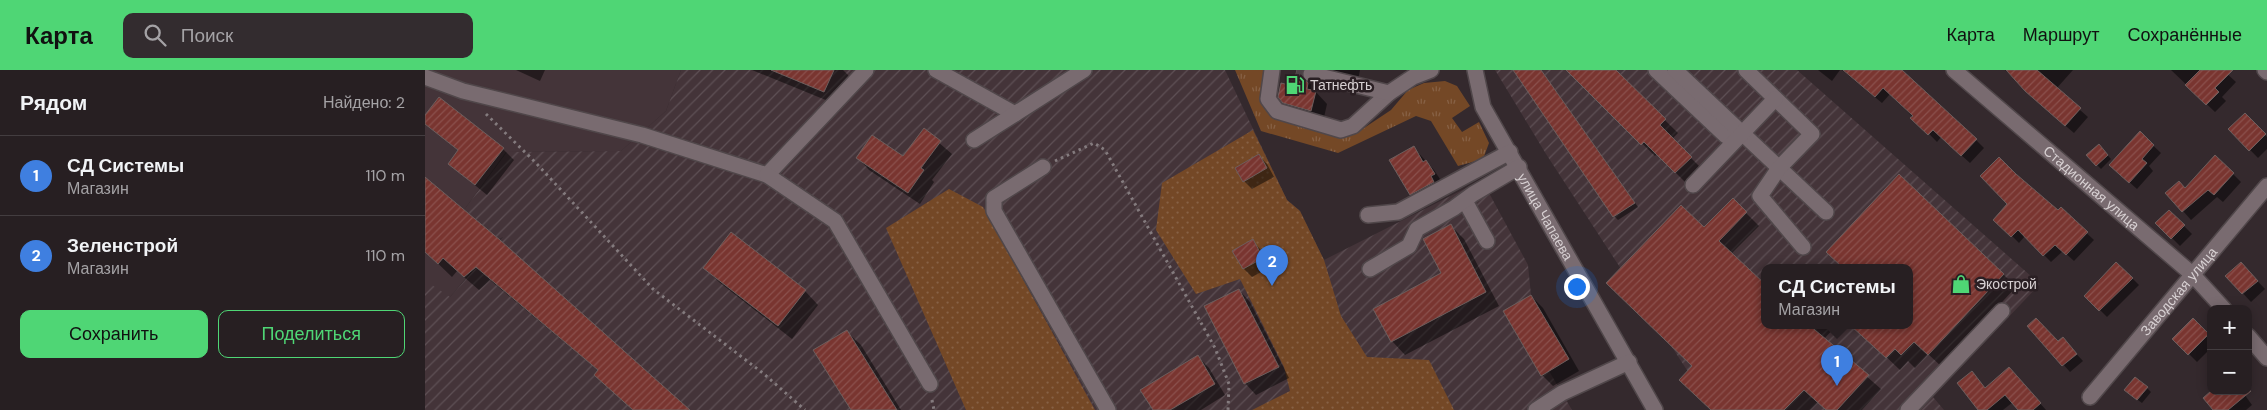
<!DOCTYPE html>
<html lang="ru">
<meta charset="utf-8">
<style>
body{margin:0;font-family:"DM Sans",sans-serif;background:#332c2f;color:#f1f3f6}
.controls{position:absolute;right:15px;bottom:15px;display:grid;overflow:hidden;border-radius:10px;box-shadow:0 2px 12px #0003}
.controls button{width:45px;height:45px;display:grid;place-items:center;padding:0;border:0;border-bottom:1px solid #433d40;background:#271f22;color:#f1f3f6;font:25px sans-serif}
.you{position:absolute;left:1151px;top:216px;width:18px;height:18px;margin:-12px;border:4px solid #fff;border-radius:50%;background:#1a73e8;box-shadow:0 0 0 8px #1a73e833}
.badge{display:grid;place-items:center;width:32px;height:32px;border-radius:50%;background:#4fd675;color:#fff;font-size:16px;font-weight:700}
.pin{position:absolute;translate:-50% -41px;filter:drop-shadow(0 1px 2px #0008)}
.pin::after{content:'';position:absolute;top:26px;width:18px;height:15px;background:inherit;clip-path:polygon(0 0,100% 0,50% 100%)}
.popup{position:absolute;left:1336px;top:194px;width:152px;height:65px;box-sizing:border-box;display:grid;place-content:center;border-radius:10px;background:#271f22;filter:drop-shadow(0 1px 4px #0005);font-size:16px;white-space:nowrap;color:#a4a2a5}
.popup b{font-size:19px;color:#f1f3f6}
.popup::after{content:'';position:absolute;left:50%;top:100%;margin-left:-10px;border:10px solid transparent;border-top-color:#271f22}
.list{margin:0;padding:0;list-style:none}
h2{display:flex;justify-content:space-between;align-items:center;height:65px;margin:0;padding:0 20px;font-size:21px}
h2 small{font-size:16px;font-weight:400;color:#a4a2a5}
.list li{display:grid;grid-template-columns:32px 1fr auto;gap:15px;align-items:center;box-sizing:border-box;height:80px;padding:0 20px;border-top:1px solid #433d40}
.list b{display:block;font-size:19px;white-space:nowrap}
.list p{margin:0;font-size:16px;white-space:nowrap;color:#a4a2a5}
.list em{font-size:16px;font-style:normal;color:#a4a2a5}
.actions{display:flex;gap:10px;padding:15px 20px}
.actions a{flex:1;padding:11px 0;border:1px solid #4fd675;border-radius:10px;text-align:center;font-size:18px;color:#4fd675}
.actions .main{background:#4fd675;color:#111}
.icon{flex:none;width:28px;height:28px;fill:none;stroke:currentColor;stroke-width:2;stroke-linecap:round;stroke-linejoin:round}
.map{position:relative;flex:none;width:1842px;height:340px;overflow:hidden}
header{display:flex;align-items:center;gap:30px;box-sizing:border-box;height:70px;padding:0 25px;background:#4fd675;color:#111}
header strong{font-size:24px}
nav{display:flex;gap:28px;margin-inline-start:auto;font-size:18px}
.search{width:350px;height:45px;background:#332c2f;display:flex;align-items:center;gap:12px;box-sizing:border-box;padding:0 18px;border-radius:10px;color:#a4a2a5;font-size:19px}
main{display:flex}
aside{flex:1;background:#271f22}
.map>svg:first-child{display:block}
</style>
<header>
<strong>Карта</strong>
<div class="search"><svg class="icon" aria-label="search" viewBox="0 0 24 24"><circle cx="10" cy="10" r="6"/><path d="M15 15l6 6"/></svg>Поиск</div>
<nav><a>Карта</a><a>Маршрут</a><a>Сохранённые</a></nav>
</header>
<main>
<aside>
<h2>Рядом<small>Найдено: 2</small></h2>
<ul class="list">
<li><span class="badge" style="background:#3f7fe0">1</span><div><b>СД Системы</b><p>Магазин</p></div><em>110 m</em></li>
<li><span class="badge" style="background:#3f7fe0">2</span><div><b>Зеленстрой</b><p>Магазин</p></div><em>110 m</em></li>
</ul>
<div class="actions"><a class="main">Сохранить</a><a>Поделиться</a></div>
</aside>
<div class="map">
<svg width="1842" height="340" viewBox="0 0 1842 340">
<defs>
<pattern id="industrial-furrows" width="10" height="10" patternUnits="userSpaceOnUse" patternTransform="scale(1.25)"><rect width="10" height="10" fill="#443439"/><path d="M-1 1l2-2M0 10L10 0M9 11l2-2" fill="none" stroke="#5e5055"/></pattern>
<pattern id="grass-tufts" width="24" height="20" patternUnits="userSpaceOnUse" patternTransform="scale(1.25)"><rect width="24" height="20" fill="#744826"/><path d="M3 7l-1-3M5 7V3M7 7l1-3M15 17l-1-3M17 17v-4M19 17l1-3" fill="none" stroke="#876145"/></pattern>
<pattern id="garden-dots" width="8" height="8" patternUnits="userSpaceOnUse" patternTransform="scale(1.25)"><rect width="8" height="8" fill="#744826"/><path d="M2 2h.1M6 6h.1" fill="none" stroke="#876145" stroke-width="1.8" stroke-linecap="round"/></pattern>
<pattern id="building-hatch" width="6" height="6" patternUnits="userSpaceOnUse" patternTransform="scale(1.25)"><rect width="6" height="6" fill="#793530"/><path d="M-1 1l2-2M0 6l6-6M5 7l2-2" fill="none" stroke="#8b514d"/></pattern>
</defs>
<rect width="100%" height="100%" fill="#34292d"/>
<!-- built -->
<polygon fill="#443439" points="0,0 256,0 241,41 196,81 81,82 39,140 74,169 25,227 0,221"/>
<!-- industrial -->
<g fill="url(#industrial-furrows)" fill-rule="evenodd">
<polygon points="256,0 800,0 862,130 875,141 899,190 1057,110 1103,195 1106,225 1079,241 1115,305 1124,301 1147,340 0,340 0,221 7,215 25,227 78,167 74,169 39,140 82,82 196,81 241,41"/>
<path d="M1070 0H1372L1615 214 1508 327 1519 340H1288L1121 84ZM1340 197H1484V255H1340Z"/>
</g>
<!-- grass -->
<polygon fill="url(#grass-tufts)" points="810,0 842,0 839,27 841,39 849,49 910,65 933,62 966,40 983,20 999,13 1020,11 1032,16 1045,36 1027,48 1037,62 1054,52 1064,73 1058,89 1033,96 1006,51 991,46 913,83 836,61"/>
<!-- garden -->
<g fill="url(#garden-dots)">
<polygon points="828,60 862,130 875,141 899,190 916,246 942,287 1004,290 1029,340 827,340 865,321 859,297 815,209 771,224 731,160 737,113"/>
<polygon points="524,119 558,137 670,340 541,340 461,158"/>
</g>
<!-- shadow -->
<g fill="#0007">
<polygon points="91,0 120,0 115,11"/>
<polygon points="327,0 418,0 425,7 413,35"/>
<polygon points="873,0 935,0 933,10 891,8 888,14 890,21 902,34 898,52 870,44 859,32 869,18"/>
<polygon points="1089,0 1116,0 1213,137 1193,150 1189,146"/>
<polygon points="1142,0 1189,0 1253,63 1247,69 1278,100 1263,115 1232,84 1230,86"/>
<polygon points="1393,0 1415,0 1407,11"/>
<polygon points="1417,0 1440,0 1551,70 1559,78 1545,93 1516,67 1512,72 1465,24 1457,33"/>
<polygon points="1580,0 1648,0 1631,19 1663,47 1649,63 1609,29"/>
<polygon points="1746,0 1798,0 1811,12 1797,27 1801,31 1790,42"/>
<polygon points="1820,45 1842,67 1842,79 1833,88 1805,59"/>
<polygon points="0,47 78,79 89,90 62,125 24,94 34,81 0,53"/>
<polygon points="499,60 527,84 507,110 509,112 495,134 444,100 433,88 478,87"/>
<polygon points="1715,63 1736,83 1724,96 1728,101 1712,119 1693,102"/>
<polygon points="1674,76 1686,89 1676,99 1663,86"/>
<polygon points="988,77 1009,100 1017,112 994,132 986,124"/>
<polygon points="834,86 842,94 849,107 827,119 819,111"/>
<polygon points="1808,104 1816,112 1798,132 1792,127 1766,150 1742,123 1760,120"/>
<polygon points="1592,106 1633,141 1636,139 1669,170 1649,191 1638,181 1626,192 1600,166 1594,173 1577,156"/>
<polygon points="0,109 262,340 208,340 170,305 174,301 65,210 54,220 32,201 27,207 0,181"/>
<polygon points="1308,130 1334,156 1306,184 1340,255 1412,255 1399,269 1456,319 1437,340 1402,340 1393,332 1385,340 1287,340 1269,296 1279,159"/>
<polygon points="1744,141 1767,164 1755,176 1732,153"/>
<polygon points="1025,155 1039,169 1074,236 980,285 967,271 1018,204"/>
<polygon points="827,171 835,179 845,197 827,207 819,199 809,181"/>
<polygon points="1403,182 1578,204 1591,217 1517,297 1503,284 1490,298 1483,291 1475,300 1432,259 1437,255 1484,255 1484,197 1415,197 1416,196"/>
<polygon points="280,198 380,221 393,235 367,269 294,212"/>
<polygon points="1824,202 1840,219 1826,232 1802,206"/>
<polygon points="1707,208 1714,215 1682,247 1661,226"/>
<polygon points="814,220 825,232 864,308 831,325 820,313"/>
<polygon points="1106,226 1118,238 1154,301 1128,316 1117,305"/>
<polygon points="1768,250 1786,268 1786,278 1772,292 1749,269"/>
<polygon points="1604,256 1633,273 1644,276 1658,291 1645,302"/>
<polygon points="422,262 436,275 476,340 428,340"/>
<polygon points="772,286 784,298 800,325 776,340 729,340"/>
<polygon points="1547,303 1561,319 1591,306 1621,340 1595,340 1588,332 1578,340 1555,340"/>
<polygon points="1722,318 1726,322 1717,333 1705,324"/>
<polygon points="1817,321 1827,335 1821,340 1790,340"/>
</g>
<!-- building -->
<g fill="url(#building-hatch)" stroke="#6c5e5d">
<polygon points="346,0 409,0 399,22"/>
<polygon points="872,0 878,0 877,7 883,13 882,19 891,21 886,41 858,33 853,27 856,13 868,16"/>
<polygon points="1088,0 1116,0 1210,133 1188,147"/>
<polygon points="1141,0 1191,0 1241,49 1235,55 1267,87 1250,103 1219,72 1216,75"/>
<polygon points="1418,0 1477,0 1552,69 1536,86 1508,60 1503,65 1485,48 1488,46 1458,18 1450,27"/>
<polygon points="1581,0 1612,0 1656,38 1640,56 1600,21"/>
<polygon points="1775,0 1808,0 1790,18 1794,22 1781,35 1760,15"/>
<polygon points="14,27 79,78 50,115 23,94 33,80 0,54 0,45"/>
<polygon points="1820,43 1841,64 1824,81 1803,59"/>
<polygon points="499,58 516,71 496,98 499,100 483,123 431,88 447,65 478,86"/>
<polygon points="1715,61 1729,75 1717,89 1722,93 1704,113 1684,95"/>
<polygon points="1674,74 1683,85 1671,96 1661,85"/>
<polygon points="989,76 998,92 1001,90 1010,104 1006,106 1009,112 985,125 964,90"/>
<polygon points="834,84 842,98 818,112 810,98"/>
<polygon points="1790,85 1809,103 1789,125 1783,120 1757,142 1740,123 1754,111 1760,118"/>
<polygon points="1574,87 1591,104 1633,140 1636,137 1663,162 1641,185 1630,175 1618,186 1593,160 1586,167 1568,150 1582,134 1555,106"/>
<polygon points="1474,104 1579,204 1503,285 1489,272 1476,285 1470,279 1461,288 1425,255 1484,255 1484,197 1417,197 1401,182"/>
<polygon points="0,107 75,170 265,340 208,340 169,305 173,300 51,197 39,207 18,188 13,194 0,182"/>
<polygon points="1308,128 1322,142 1294,171 1340,214 1340,255 1384,255 1444,305 1412,340 1401,340 1379,320 1359,340 1286,340 1254,310 1267,296 1181,213 1256,135 1279,157"/>
<polygon points="1744,140 1760,155 1746,169 1730,153"/>
<polygon points="1026,154 1061,222 966,272 948,239 1016,203 998,169"/>
<polygon points="306,162 381,220 353,256 278,198"/>
<polygon points="828,169 838,188 818,199 807,181"/>
<polygon points="1691,192 1708,208 1674,241 1659,226"/>
<polygon points="1816,192 1833,211 1817,224 1800,206"/>
<polygon points="814,219 854,297 819,314 779,236"/>
<polygon points="1106,225 1144,289 1116,306 1078,241"/>
<polygon points="1611,248 1633,271 1638,267 1652,284 1637,296 1602,256"/>
<polygon points="1768,248 1784,264 1763,285 1747,269"/>
<polygon points="422,260 472,340 426,340 388,280"/>
<polygon points="773,285 790,314 745,340 728,340 715,320"/>
<polygon points="1584,297 1616,333 1608,340 1593,340 1580,325 1562,340 1553,340 1532,313 1547,301 1560,318"/>
<polygon points="1710,307 1723,317 1712,330 1699,320"/>
<polygon points="1786,321 1826,321 1803,340 1788,340 1778,328"/>
</g>
<g fill="none" stroke-linecap="round" stroke-linejoin="round">
<!-- minor-tunnel -->
<polyline stroke="#4c4246" stroke-width="15" stroke-dasharray="15 8" stroke-linecap="butt" points="872,0 886,4"/>
<!-- minor casing -->
<g stroke="#50474a" stroke-width="18">
<g id="minor">
<polyline points="511,0 590,44"/>
<polyline points="847,0 843,29 852,41 916,60 928,56 964,23"/>
<path id="s1" d="M1050 0 1058 37 1230 340"/>
<polyline points="1231,0 1301,66"/>
<polyline points="1250,0 1401,142"/>
<polyline points="1321,0 1387,64 1354,98 1335,126 1378,177"/>
<path id="s2" d="M1529 0 1767 204 1799 239"/>
<polyline points="1840,0 1842,2"/>
<polyline points="886,4 964,23 988,7 1006,0"/>
<polyline points="0,7 38,21 217,65 342,105 441,0"/>
<polyline points="549,70 659,0"/>
<polyline points="618,97 569,128 569,141 683,340"/>
<polyline points="342,105 410,151 505,314"/>
<polyline points="1268,115 1350,29"/>
<polyline points="1040,131 1062,171"/>
<polyline points="943,145 973,142 1085,82"/>
<polyline points="945,199 984,176 992,159 1029,138 1048,124 1094,97"/>
<polyline points="1823,266 1842,288"/>
<path id="s3" d="M1665 327 1842 116"/>
<polyline points="1111,340 1137,323 1204,292"/>
<polyline points="1483,340 1577,241"/>
</g>
</g>
<!-- path -->
<g stroke="#847b7e" stroke-width="3" stroke-dasharray="2.5 4" stroke-linecap="butt">
<polyline points="61,44 111,93 228,219 339,304 380,340"/>
<polyline points="630,91 669,73 680,80 790,278 804,314 803,340"/>
<polyline points="507,330 509,340"/>
</g>
<!-- minor -->
<use href="#minor" stroke="#796b70" stroke-width="15"/>
</g>
<!-- icons -->
<defs>
<g id="fuel-bare" transform="scale(1.5)"><path d="M-5.5-6h7V0h2V4h1.3V-2.5L3-4.5l.8-.8L6-3V5H2.5V1h-1V6h-7ZM-4.2-4.7v3.2H.2V-4.7Z" fill="#4fd675" stroke="#2a1f23" stroke-width="2.5" paint-order="stroke"/></g>
<g id="shop-bare" transform="scale(1.5)"><path d="M-5-2.5h2.3a2.7 3.5 0 0 1 5.4 0H5L5.5 6h-11ZM-1.5-2.5h3a1.5 2.3 0 0 0-3 0Z" fill="#4fd675" stroke="#2a1f23" stroke-width="2.5" paint-order="stroke"/></g>
</defs>
<g fill-rule="evenodd">
<use href="#fuel-bare" x="870" y="15"/>
<use href="#shop-bare" x="1536" y="214"/>
</g>
<g text-anchor="middle" stroke-width="5" stroke-linejoin="round" paint-order="stroke">
<!-- poi labels -->
<g font-size="14" fill="#d7d0d2" stroke="#2a1f23" text-anchor="start">
<text x="885" y="20">Татнефть</text>
<text x="1551" y="219">Экострой</text>
</g>
<!-- street labels -->
<g font-size="14" fill="#d7d0d2" stroke="#2a1f23">
<text dy="5" stroke="none"><textPath href="#s2" startOffset="181">Стадионная улица</textPath></text>
<text dy="5" stroke="none"><textPath href="#s1" startOffset="164">улица Чапаева</textPath></text>
<text dy="5" stroke="none"><textPath href="#s3" startOffset="138">Заводская улица</textPath></text>
</g>
</g>
</svg>
<div class="controls">
<button>+</button>
<button>−</button>
</div>
<div class="you"></div>
<div class="pin badge" style="left:1412px;top:316px;background:#3f7fe0">1</div>
<div class="popup"><b>СД Системы</b>Магазин</div>
<div class="pin badge" style="left:847px;top:216px;background:#3f7fe0">2</div>
</div>
</main>
